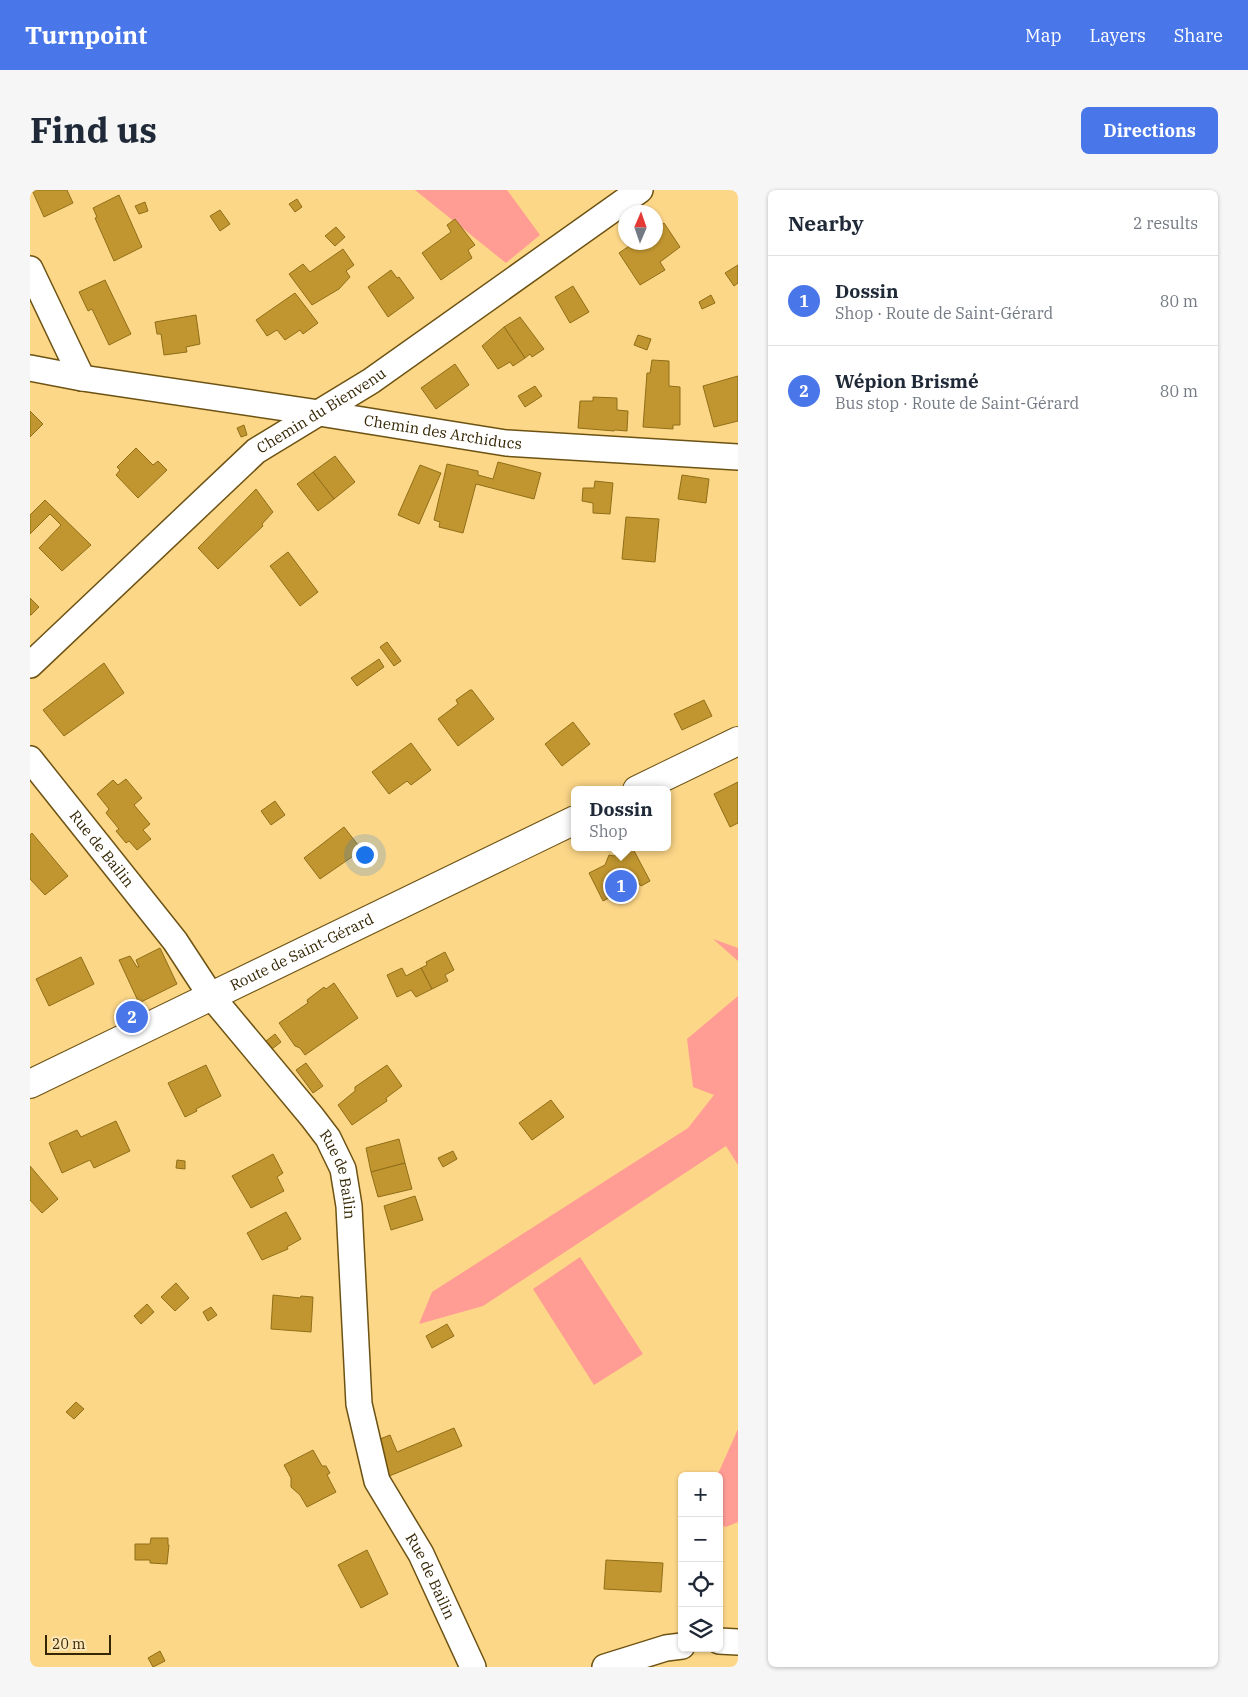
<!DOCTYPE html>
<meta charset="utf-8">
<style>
body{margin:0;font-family:"IBM Plex Serif",serif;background:#f6f6f7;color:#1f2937}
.controls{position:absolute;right:15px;bottom:15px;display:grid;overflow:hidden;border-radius:8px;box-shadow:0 1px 4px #0004}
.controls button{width:45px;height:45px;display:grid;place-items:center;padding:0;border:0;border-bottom:1px solid #e0e1e3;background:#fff;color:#1f2937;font:25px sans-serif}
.compass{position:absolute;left:588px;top:15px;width:45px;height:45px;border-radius:50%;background:#fff;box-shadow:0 1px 4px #0004;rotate:2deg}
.scale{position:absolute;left:15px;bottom:12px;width:66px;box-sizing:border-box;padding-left:5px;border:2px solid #342603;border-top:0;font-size:14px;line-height:18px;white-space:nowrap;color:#342603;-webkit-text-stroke:4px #fde7b9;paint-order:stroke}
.you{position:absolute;left:334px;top:664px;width:18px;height:18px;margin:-12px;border:4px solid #fff;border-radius:50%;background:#1a73e8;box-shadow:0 0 0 8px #1a73e833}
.badge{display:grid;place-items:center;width:32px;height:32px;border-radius:50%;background:#4976e8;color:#fff;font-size:16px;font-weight:700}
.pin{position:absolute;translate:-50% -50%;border:2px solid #fff;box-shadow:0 1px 5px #0006}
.popup{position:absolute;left:541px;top:596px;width:100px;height:65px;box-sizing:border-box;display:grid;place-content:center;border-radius:8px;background:#fff;filter:drop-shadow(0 1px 4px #0005);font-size:16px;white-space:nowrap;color:#747a83}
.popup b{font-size:19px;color:#1f2937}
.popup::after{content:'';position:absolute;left:50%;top:100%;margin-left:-10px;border:10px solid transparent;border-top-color:#fff}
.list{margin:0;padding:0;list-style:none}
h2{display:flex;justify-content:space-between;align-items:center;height:65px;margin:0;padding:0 20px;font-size:21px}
h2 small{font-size:16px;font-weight:400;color:#747a83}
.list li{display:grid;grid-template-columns:32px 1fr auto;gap:15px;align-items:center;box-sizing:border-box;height:90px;padding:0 20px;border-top:1px solid #e0e1e3}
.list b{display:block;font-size:19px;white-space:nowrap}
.list p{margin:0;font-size:16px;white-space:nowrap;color:#747a83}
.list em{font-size:16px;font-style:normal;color:#747a83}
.icon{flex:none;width:28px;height:28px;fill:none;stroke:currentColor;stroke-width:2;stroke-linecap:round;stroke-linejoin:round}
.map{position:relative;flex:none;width:708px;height:1477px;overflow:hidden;border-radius:8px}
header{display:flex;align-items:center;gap:30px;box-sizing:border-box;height:70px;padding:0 25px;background:#4976e8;color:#fff}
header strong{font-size:24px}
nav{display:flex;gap:28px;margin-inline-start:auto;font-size:18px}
.intro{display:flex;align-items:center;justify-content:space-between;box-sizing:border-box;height:120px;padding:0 30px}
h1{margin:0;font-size:35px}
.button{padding:12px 22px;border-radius:8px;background:#4976e8;color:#fff;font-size:18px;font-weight:700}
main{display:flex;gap:30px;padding:0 30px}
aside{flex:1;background:#fff;border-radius:8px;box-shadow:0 1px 4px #0004}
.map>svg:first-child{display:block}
</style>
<header>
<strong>Turnpoint</strong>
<nav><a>Map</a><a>Layers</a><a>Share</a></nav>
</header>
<div class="intro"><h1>Find us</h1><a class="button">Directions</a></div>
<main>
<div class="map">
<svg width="708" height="1477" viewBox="0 0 708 1477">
<rect width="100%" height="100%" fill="#fdd788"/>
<!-- green -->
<g fill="#ff9c94">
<polygon points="385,0 477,0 510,45 476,73"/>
<polygon points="683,749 708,758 708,771"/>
<polygon points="708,806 708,975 696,956 453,1116 389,1134 402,1102 658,938 684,905 663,897 657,849"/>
<polygon points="550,1067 613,1164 564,1195 503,1099"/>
<polygon points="708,1239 708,1332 696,1337 689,1334 689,1286 687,1286"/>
</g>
<!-- building -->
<g fill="#c19630" stroke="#906e17">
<polygon points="2,0 37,0 43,13 14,27"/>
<polygon points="89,5 112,57 84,71 65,28 67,27 63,18"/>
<polygon points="267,9 272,17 265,22 259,14"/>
<polygon points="115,12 118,21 109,24 105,16"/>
<polygon points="190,20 200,34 190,41 180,26"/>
<polygon points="425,29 445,55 438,60 442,68 411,90 392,63 421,42 417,35"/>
<polygon points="634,33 650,57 630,72 635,80 610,95 589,63 605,52 626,52 626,38"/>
<polygon points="306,37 315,47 305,56 295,46"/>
<polygon points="313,59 324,75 316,81 320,87 309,99 282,115 259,84 273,74 280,82"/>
<polygon points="708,75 708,93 704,96 695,83"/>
<polygon points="361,80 367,88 369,87 384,108 358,127 338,97"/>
<polygon points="75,90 101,144 79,155 62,119 58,121 49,102"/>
<polygon points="543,96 559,122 540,133 525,107"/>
<polygon points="265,103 288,133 273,144 270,140 255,150 247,140 237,146 226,130"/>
<polygon points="681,105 685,113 672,119 669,112"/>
<polygon points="166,125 170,154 156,157 157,162 134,165 131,144 127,144 125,132"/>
<polygon points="490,127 514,159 502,167 500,164 495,168 474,137"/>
<polygon points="474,137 495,168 483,176 480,172 468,179 452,156"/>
<polygon points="608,145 621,149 617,160 604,155"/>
<polygon points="622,170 639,171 639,196 650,197 650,235 643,235 643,239 613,237 617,183 620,183"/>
<polygon points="425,174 439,195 406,219 391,198"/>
<polygon points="708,186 708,231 684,237 673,196"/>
<polygon points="505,196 512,206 495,217 488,206"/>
<polygon points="563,207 587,208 587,220 598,221 597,241 585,240 584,241 548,238 550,211 563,211"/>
<polygon points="0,221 13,234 0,247"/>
<polygon points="214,235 217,245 211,247 207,238"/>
<polygon points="106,258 123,275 128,271 137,280 108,308 86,285 90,280 87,277"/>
<polygon points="305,266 325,292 304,309 283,282"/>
<polygon points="468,272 511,283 504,309 446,294 433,343 409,337 410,332 404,330 417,274 448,281 448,285 463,289"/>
<polygon points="390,275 411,283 389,334 368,325"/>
<polygon points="283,282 304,309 288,321 267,294"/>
<polygon points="652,285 679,289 676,313 648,309"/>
<polygon points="565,291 583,293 580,324 563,323 563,313 552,311 553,298 564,298"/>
<polygon points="226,299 243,322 232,334 233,336 188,379 168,358"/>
<polygon points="15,310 61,355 32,381 9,358 31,335 20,324 0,344 0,325"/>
<polygon points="596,327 629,329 625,372 592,369"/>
<polygon points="258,362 288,402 270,416 240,376"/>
<polygon points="0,408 9,417 1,425 0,425"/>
<polygon points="357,452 371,471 364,476 350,457"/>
<polygon points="349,469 354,477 327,496 321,488"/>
<polygon points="74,473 94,503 34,546 13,520"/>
<polygon points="440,500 442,500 464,529 428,556 408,529 428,514 426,510"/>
<polygon points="674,510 682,526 652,540 644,524"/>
<polygon points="543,532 560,554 532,576 515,554"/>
<polygon points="381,553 401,580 381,595 377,591 359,604 342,582"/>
<polygon points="96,589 112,608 104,615 120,634 113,640 121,649 107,660 99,651 96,653 86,641 89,639 76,623 79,619 67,604 83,590 88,595"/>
<polygon points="708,592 708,633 700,637 684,604"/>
<polygon points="245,611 255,625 241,635 231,621"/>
<polygon points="314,637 332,660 290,689 274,668"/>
<polygon points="2,643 38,686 15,705 0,689 0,645"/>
<polygon points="602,657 620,691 611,696 608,693 573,711 559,683 575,675 579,665 584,666"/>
<polygon points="130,758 147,794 109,813 89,770 100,766 107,777 109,777 106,770"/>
<polygon points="415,762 424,780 415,785 418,791 402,799 391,778 397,775 396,772"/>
<polygon points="51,767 64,794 19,816 6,789"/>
<polygon points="372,778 376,786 391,778 402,799 386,807 381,800 367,807 357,785"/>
<polygon points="304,793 328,828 275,865 270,858 265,856 249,833 278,813 277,810 294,797 296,799"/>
<polygon points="245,844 251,852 242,859 236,851"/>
<polygon points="276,873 293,896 283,903 266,880"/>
<polygon points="176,875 191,906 166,919 167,921 155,927 138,893"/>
<polygon points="357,875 372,896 356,908 357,911 322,935 308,915 325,901 325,897"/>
<polygon points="521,910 534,927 502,950 489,933"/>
<polygon points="86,931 100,961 64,978 60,970 32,983 19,953 47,940 51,947"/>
<polygon points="369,949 375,973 341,982 336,958"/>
<polygon points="423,961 427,969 413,977 408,968"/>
<polygon points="243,964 253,983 247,987 254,1001 221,1018 202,986"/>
<polygon points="147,970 155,971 155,979 146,978"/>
<polygon points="375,973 382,999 348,1007 341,982"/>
<polygon points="0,976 28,1009 12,1023 0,1010"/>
<polygon points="385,1006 393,1030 361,1040 354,1016"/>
<polygon points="256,1022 271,1049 257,1057 258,1059 232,1070 217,1043"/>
<polygon points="146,1093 159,1108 145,1121 131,1107"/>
<polygon points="243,1105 270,1108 271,1106 283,1107 281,1142 241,1139"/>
<polygon points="117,1114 124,1122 111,1134 104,1126"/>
<polygon points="181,1117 187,1125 178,1131 173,1122"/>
<polygon points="417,1134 424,1146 402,1158 396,1146"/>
<polygon points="46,1212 54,1219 44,1229 36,1222"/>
<polygon points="424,1238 432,1256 357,1287 345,1251 360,1245 367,1262"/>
<polygon points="283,1260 292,1276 296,1276 300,1283 297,1285 306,1302 277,1317 270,1305 261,1297 261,1288 254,1275"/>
<polygon points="121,1348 138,1348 138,1355 139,1355 137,1374 120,1373 120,1370 105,1370 105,1354 120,1354"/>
<polygon points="337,1360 358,1404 331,1418 308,1375"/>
<polygon points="576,1370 633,1373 631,1402 574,1399"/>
<polygon points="130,1461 135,1471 123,1477 118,1468"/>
</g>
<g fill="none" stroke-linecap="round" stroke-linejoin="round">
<!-- street casing -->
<g stroke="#6d5313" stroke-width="28">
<g id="street">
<polyline points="0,79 52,188"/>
<path id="s1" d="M0 178 52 188 289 223 476 253 708 267"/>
<path id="s2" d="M0 475 226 261 341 191 610 0"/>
<path id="s3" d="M0 569 145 751 181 806 282 927 298 948 313 979 319 1016 329 1214 347 1291 391 1364 443 1477"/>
<polyline points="689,1451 708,1452"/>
<polyline points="575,1477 636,1458 652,1456"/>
</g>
</g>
<!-- secondary casing -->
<g stroke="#6d5313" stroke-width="30">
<g id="secondary">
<polyline points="607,600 708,551"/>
<path id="s4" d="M0 894 545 630"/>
</g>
</g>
<!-- street -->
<use href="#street" stroke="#fff" stroke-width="25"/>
<!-- secondary -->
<use href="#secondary" stroke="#fff" stroke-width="28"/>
</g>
<g text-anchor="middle" stroke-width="4" stroke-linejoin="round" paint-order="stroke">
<!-- street labels -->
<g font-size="15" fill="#342603" stroke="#fde7b9">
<text dy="5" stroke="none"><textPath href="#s2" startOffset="388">Chemin du Bienvenu</textPath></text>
<text dy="5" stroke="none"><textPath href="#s1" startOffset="418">Chemin des Archiducs</textPath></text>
<text dy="5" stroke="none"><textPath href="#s3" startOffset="115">Rue de Bailin</textPath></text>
<text dy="5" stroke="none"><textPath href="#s4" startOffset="302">Route de Saint-Gérard</textPath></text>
<text dy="5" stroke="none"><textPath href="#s3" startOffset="521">Rue de Bailin</textPath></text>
<text dy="5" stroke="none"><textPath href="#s3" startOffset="941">Rue de Bailin</textPath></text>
</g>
</g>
</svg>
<div class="controls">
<button>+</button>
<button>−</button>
<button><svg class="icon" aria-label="locate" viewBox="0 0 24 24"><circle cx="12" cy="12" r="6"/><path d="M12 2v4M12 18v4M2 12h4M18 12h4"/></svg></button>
<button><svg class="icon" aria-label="layers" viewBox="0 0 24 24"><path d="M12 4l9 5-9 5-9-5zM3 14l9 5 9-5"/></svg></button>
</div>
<svg class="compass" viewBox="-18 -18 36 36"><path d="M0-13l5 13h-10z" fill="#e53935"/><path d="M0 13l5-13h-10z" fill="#747a83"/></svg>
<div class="scale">20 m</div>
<div class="you"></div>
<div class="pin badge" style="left:591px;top:696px">1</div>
<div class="popup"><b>Dossin</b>Shop</div>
<div class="pin badge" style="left:102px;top:827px">2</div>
</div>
<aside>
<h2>Nearby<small>2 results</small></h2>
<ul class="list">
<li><span class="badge">1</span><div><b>Dossin</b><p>Shop · Route de Saint-Gérard</p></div><em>80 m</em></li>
<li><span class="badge">2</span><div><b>Wépion Brismé</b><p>Bus stop · Route de Saint-Gérard</p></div><em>80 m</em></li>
</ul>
</aside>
</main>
